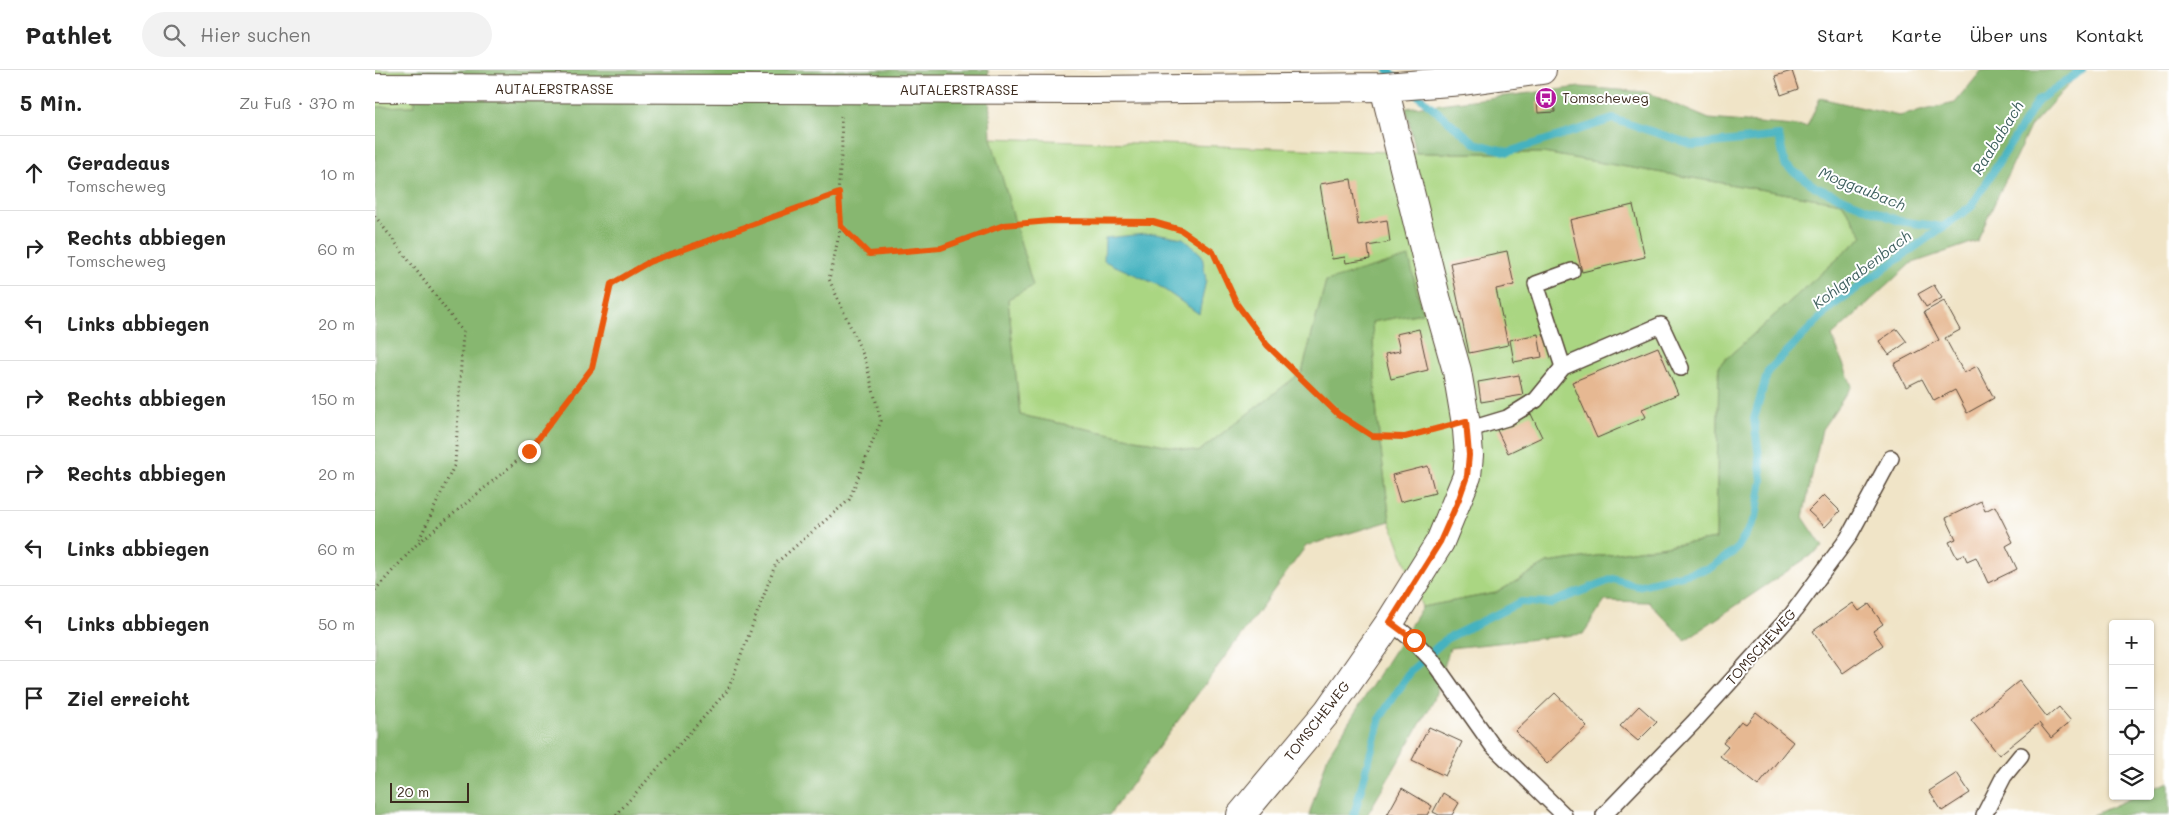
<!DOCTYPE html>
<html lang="de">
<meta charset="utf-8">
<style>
body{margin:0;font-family:Mali,sans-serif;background:#f2f2f2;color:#222}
.controls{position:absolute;right:15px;bottom:15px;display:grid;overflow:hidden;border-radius:5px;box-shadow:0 1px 4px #0004}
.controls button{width:45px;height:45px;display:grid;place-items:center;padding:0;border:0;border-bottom:1px solid #e0e0e0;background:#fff;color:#222;font:25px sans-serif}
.scale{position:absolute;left:15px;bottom:12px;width:79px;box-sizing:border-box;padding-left:5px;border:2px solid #3b2a1e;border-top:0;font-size:14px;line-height:18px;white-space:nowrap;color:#3b2a1e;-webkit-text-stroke:4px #fff;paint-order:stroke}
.stop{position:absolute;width:15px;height:15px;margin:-11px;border:4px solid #ea580c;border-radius:50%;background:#fff}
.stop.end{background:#ea580c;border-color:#fff;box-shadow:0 1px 5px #0008}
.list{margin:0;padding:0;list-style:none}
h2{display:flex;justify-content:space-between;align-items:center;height:65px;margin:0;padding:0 20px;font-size:21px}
h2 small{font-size:16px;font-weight:400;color:#767676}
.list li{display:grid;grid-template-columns:32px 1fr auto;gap:15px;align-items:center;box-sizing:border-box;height:75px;padding:0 20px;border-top:1px solid #e0e0e0}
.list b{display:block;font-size:19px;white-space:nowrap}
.list p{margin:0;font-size:16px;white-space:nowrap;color:#767676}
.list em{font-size:16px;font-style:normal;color:#767676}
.icon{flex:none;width:28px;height:28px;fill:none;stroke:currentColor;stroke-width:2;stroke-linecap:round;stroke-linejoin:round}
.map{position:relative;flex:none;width:1794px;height:745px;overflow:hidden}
header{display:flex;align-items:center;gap:30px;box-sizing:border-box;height:70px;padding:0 25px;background:#fff;border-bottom:1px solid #e0e0e0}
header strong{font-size:24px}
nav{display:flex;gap:28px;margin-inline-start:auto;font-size:18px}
.search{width:350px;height:45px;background:#f2f2f2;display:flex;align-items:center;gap:12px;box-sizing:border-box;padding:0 18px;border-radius:28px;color:#767676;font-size:19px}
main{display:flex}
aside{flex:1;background:#fff}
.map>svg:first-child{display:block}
</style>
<header>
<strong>Pathlet</strong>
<div class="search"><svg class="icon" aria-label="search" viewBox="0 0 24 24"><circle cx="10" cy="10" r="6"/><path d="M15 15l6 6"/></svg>Hier suchen</div>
<nav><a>Start</a><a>Karte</a><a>Über uns</a><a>Kontakt</a></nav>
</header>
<main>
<aside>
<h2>5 Min.<small>Zu Fuß · 370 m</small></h2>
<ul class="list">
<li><svg class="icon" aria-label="ahead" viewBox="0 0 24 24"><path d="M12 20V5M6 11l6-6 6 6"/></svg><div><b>Geradeaus</b><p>Tomscheweg</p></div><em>10 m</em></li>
<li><svg class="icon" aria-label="right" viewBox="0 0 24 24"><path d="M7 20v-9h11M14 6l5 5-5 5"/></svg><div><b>Rechts abbiegen</b><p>Tomscheweg</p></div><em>60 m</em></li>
<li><svg class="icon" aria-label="left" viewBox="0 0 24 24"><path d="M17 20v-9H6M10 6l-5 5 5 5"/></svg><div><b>Links abbiegen</b></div><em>20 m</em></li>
<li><svg class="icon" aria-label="right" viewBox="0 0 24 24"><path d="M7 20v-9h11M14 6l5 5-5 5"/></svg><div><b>Rechts abbiegen</b></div><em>150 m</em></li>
<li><svg class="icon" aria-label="right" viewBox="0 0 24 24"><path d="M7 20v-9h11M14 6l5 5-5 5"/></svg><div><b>Rechts abbiegen</b></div><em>20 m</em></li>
<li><svg class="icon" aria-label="left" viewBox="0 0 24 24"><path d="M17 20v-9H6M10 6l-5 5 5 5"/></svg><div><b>Links abbiegen</b></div><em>60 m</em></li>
<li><svg class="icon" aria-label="left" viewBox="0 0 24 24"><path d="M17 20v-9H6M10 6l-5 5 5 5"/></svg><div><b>Links abbiegen</b></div><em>50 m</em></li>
<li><svg class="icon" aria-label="arrive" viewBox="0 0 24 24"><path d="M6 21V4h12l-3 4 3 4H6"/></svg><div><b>Ziel erreicht</b></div></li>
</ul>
</aside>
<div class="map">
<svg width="1794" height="745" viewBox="0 0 1794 745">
<rect width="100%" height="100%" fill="#fff"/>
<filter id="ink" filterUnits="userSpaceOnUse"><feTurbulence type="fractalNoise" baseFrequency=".02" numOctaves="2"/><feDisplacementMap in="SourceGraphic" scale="10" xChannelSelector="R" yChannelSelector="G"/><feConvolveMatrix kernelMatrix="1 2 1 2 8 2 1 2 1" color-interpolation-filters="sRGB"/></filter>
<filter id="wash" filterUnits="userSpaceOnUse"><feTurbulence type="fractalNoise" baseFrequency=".0096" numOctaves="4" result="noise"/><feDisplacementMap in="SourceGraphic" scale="20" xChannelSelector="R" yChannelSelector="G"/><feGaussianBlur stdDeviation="1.12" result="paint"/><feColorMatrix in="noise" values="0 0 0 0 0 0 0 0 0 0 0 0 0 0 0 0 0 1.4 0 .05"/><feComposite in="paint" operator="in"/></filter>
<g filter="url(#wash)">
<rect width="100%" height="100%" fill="#f0e4c7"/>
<!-- green -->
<g fill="#aad682" stroke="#728050">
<polygon points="0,0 40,0 39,36 0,37"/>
<polygon points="616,68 1041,83 1168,83 1467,133 1488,166 1344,295 1341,469 1172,493 1121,523 1047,537 1015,451 1002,349 997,252 1047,243 951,211 927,302 823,382 645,345"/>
</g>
<!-- forest -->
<g fill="#87b770" stroke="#617047">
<polygon points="40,0 613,0 616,68 658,216 633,229 645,345 823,382 927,302 951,211 1034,187 1047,243 997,252 1002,349 1015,451 931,476 734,745 0,745 0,37 39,36"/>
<polygon points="1607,0 1707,0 1655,57 1602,171 1535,194 1457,266 1477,316 1447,359 1428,447 1448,477 1310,570 1274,532 1230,531 1208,564 1075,578 1058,632 992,745 934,745 953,685 1047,537 1121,523 1172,493 1341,469 1344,295 1488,166 1467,133 1168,83 1041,83 1031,38 1205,17 1270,22 1334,49 1432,57 1445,28 1524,46 1580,33"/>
<polygon points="1794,712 1794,745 1718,745 1761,726 1775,726 1775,720"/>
</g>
<!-- water -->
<polygon fill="#44b2c0" stroke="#406e6f" points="780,163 808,168 827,185 831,210 824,244 781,214 729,191 730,168"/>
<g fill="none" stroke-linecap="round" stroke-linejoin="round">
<!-- stream -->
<g stroke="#44b2c0" stroke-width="8">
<polyline points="1013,0 1023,9"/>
<polyline points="1040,23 1100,73 1133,82 1238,49 1319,75 1404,66 1410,95 1442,118 1524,151 1568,157"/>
<polyline points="979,745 1005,648 1036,601 1071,569 1146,532 1176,533 1238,509 1262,516 1335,498 1361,480 1381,447 1387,410 1379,349 1393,301 1457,236 1596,137 1663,30 1707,0"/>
</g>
</g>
<g id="blocks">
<!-- building -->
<g fill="#e6b892">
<polygon points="1417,1 1423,19 1406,25 1400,6"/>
<polygon points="1179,29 1180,42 1163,43 1162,31"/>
<polygon points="976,109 983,155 1012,150 1015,172 993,176 995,189 971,193 970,187 957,189 945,114"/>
<polygon points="1258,135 1270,187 1207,202 1195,150"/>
<polygon points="1132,181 1139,215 1121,219 1133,275 1094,283 1075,193"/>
<polygon points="1559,215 1567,228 1551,237 1543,224"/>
<polygon points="1569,231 1585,260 1570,268 1589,303 1602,296 1619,328 1592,343 1580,320 1559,331 1547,309 1531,317 1519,294 1564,270 1549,242"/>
<polygon points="1044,259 1053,300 1016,309 1010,284 1025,281 1021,264"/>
<polygon points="1522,259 1532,272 1514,285 1504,271"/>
<polygon points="1163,264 1167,287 1139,292 1135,270"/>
<polygon points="1283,277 1303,324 1267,339 1271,347 1222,368 1197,312"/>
<polygon points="1144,305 1148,325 1106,332 1103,312"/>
<polygon points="1156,344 1167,367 1133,383 1122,360"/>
<polygon points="1053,396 1060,423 1025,432 1017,405"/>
<polygon points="1449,425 1465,441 1450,457 1433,441"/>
<polygon points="1606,431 1610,441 1620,436 1638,472 1631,476 1642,499 1613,513 1601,487 1592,491 1589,484 1582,488 1574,472 1581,469 1571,448"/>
<polygon points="1478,533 1484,541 1494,534 1508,554 1498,561 1508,575 1468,603 1438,561"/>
<polygon points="1644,611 1672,647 1684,637 1696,651 1676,668 1664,653 1624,685 1596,650"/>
<polygon points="1180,623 1212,656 1172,694 1140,661"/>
<polygon points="1264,636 1282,652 1263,671 1245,656"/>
<polygon points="1381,642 1418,672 1383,716 1345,686 1353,677 1348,673 1366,651 1371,654"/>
<polygon points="1054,657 1087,672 1070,706 1037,690"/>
<polygon points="1582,703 1595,723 1567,741 1554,721"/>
<polygon points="1027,718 1057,736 1052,745 1012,745"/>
<polygon points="1068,723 1084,733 1077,745 1064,745 1058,742"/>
</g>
</g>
</g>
<g filter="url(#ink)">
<use href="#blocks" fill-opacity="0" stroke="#564637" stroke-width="1"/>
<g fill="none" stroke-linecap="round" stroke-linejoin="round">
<!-- service casing -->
<g stroke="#564637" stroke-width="18">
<g id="service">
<polyline points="1188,297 1161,214 1197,201"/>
<polyline points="1092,360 1132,348 1161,330 1188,297 1286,255 1306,298"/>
<polyline points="1015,552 1039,571 1057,590 1117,675 1189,745"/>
<polyline points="1229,745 1318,653 1417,544 1473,468 1516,388"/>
<polyline points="1609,745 1629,706 1646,685"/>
</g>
</g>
<!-- minor casing -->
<g stroke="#564637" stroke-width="30">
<polyline id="minor" points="866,745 953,641 1015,552 1065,472 1092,406 1094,385 1092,360 1082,301 1061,227 1009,17"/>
</g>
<!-- secondary casing -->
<g stroke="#564637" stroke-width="30">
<polyline id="secondary" points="0,18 718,20 1009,17 1088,11 1167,0"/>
</g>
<!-- path -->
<g stroke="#564637" stroke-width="3" stroke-dasharray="1 4" stroke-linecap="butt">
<polyline points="0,146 88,262 80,394 43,472"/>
<polyline points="466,157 494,184 566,178 629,155 675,151 778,152 806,160 838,182 862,234 892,275 963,344 997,366 1030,367 1064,358"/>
<polyline points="0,520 42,474 154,381 217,298 236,214 274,191 463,123"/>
<polyline points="241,745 353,620 401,493 474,430 506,351 490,289 454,209 466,156 463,123 467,76 466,46"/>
</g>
<!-- service -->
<use href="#service" stroke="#fff" stroke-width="15"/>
<!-- minor -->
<use href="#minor" stroke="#fff" stroke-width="28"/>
<!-- secondary -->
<use href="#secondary" stroke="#fff" stroke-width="28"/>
</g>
</g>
<g fill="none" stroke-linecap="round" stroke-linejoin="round" filter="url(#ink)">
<!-- route -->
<polyline stroke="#ea580c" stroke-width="6" points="154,381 217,298 236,214 274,192 464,123 466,156 494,184 566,178 629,155 675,151 778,152 806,160 838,182 862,234 892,275 963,344 997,366 1030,367 1091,351 1094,385 1092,406 1084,429 1065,472 1015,552 1039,570"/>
</g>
<!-- icons -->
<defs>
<g id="bus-disc" transform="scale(1.125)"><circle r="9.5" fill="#b5179e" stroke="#fff"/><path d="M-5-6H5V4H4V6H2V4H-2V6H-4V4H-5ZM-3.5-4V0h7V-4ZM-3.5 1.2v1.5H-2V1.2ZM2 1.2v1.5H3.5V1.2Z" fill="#fff"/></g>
</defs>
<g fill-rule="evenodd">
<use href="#bus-disc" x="1171" y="28"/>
</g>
<g text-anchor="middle" stroke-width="4" stroke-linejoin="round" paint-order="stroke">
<!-- street labels -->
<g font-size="14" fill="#3b2a1e" stroke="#fff">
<text x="179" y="24">AUTALERSTRASSE</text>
<text x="584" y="25">AUTALERSTRASSE</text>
<text transform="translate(1386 577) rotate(-48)" y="5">TOMSCHEWEG</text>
<text transform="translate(942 651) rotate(-52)" y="5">TOMSCHEWEG</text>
</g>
<!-- poi labels -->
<g font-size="14" fill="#3b2a1e" stroke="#fff" text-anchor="start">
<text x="1187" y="33">Tomscheweg</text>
</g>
<!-- water labels -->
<g font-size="15" font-style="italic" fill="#3f605f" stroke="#fff">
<text transform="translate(1623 68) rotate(-58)" y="5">Raababach</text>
<text transform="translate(1487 119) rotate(22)" y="5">Moggaubach</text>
<text transform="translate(1487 200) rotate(-37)" y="5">Kohlgrabenbach</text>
</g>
</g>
</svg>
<div class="controls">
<button>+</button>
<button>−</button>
<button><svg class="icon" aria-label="locate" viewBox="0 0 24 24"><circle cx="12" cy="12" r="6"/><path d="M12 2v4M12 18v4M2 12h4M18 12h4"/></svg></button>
<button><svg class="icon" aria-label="layers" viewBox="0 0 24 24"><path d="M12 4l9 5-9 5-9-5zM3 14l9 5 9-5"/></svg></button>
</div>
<div class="scale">20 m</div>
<div class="stop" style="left:1039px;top:570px"></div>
<div class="stop end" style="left:154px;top:381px"></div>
</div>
</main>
